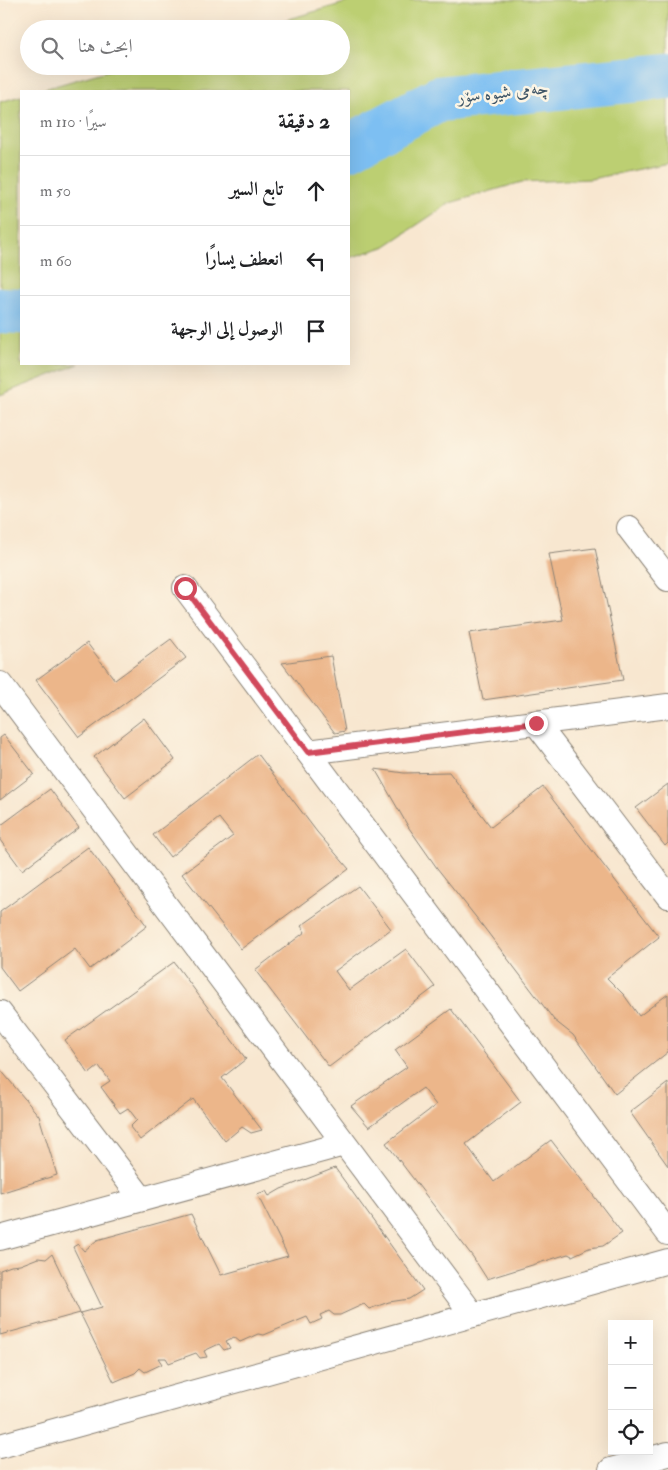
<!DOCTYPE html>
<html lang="ar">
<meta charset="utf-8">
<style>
body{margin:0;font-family:"IM FELL Double Pica",Amiri,serif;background:#f6f6f6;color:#202124;direction:rtl}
.controls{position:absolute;right:15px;bottom:15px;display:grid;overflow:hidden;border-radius:0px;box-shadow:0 5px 20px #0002}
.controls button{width:45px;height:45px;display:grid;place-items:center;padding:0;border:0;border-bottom:1px solid #e0e0e0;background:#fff;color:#202124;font:25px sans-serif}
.stop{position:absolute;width:15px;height:15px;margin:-11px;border:4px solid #d1495b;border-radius:50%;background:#fff}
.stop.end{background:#d1495b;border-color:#fff;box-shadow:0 1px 5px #0008}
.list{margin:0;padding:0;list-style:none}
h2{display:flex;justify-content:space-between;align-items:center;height:65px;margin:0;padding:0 20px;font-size:21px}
h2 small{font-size:16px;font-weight:400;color:#757577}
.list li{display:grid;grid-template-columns:32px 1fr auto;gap:15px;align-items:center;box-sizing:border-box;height:70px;padding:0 20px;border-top:1px solid #e0e0e0}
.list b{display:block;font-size:19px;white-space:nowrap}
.list em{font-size:16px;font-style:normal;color:#757577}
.icon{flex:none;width:28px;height:28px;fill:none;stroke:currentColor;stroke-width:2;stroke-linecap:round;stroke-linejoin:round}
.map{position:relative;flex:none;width:668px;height:1470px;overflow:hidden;direction:ltr}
.search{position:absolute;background:#fff;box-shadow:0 5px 20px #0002;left:20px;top:20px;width:330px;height:55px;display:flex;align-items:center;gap:12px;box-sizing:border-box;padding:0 18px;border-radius:28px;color:#757577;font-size:19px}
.panel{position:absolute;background:#fff;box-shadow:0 5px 20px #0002;left:20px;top:90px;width:330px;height:275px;border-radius:0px;direction:rtl}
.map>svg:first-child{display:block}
</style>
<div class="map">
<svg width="668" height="1470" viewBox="0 0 668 1470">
<rect width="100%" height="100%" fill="#fcf5e5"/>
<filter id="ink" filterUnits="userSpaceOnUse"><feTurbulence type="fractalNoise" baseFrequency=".02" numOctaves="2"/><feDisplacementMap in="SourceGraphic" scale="10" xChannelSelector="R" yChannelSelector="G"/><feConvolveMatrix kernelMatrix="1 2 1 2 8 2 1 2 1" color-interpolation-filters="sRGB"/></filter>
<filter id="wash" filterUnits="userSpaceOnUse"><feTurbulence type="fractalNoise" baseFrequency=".0096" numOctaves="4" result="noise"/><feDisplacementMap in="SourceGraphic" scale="20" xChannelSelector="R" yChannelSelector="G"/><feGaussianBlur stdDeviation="1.12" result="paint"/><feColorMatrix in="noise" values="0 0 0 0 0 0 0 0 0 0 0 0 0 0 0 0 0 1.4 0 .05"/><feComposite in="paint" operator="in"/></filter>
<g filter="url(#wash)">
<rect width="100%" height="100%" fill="#f8e7d0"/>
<!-- green -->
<g fill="#bccf72" stroke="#6c7647">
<polygon points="355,0 668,0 668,163 591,179 522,182 450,203 384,247 349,258 349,91 37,91 124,66 341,66 341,29 254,29"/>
<polygon points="21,96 21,364 79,364 0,395 0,102"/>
</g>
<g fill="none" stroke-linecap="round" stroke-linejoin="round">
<!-- river -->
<g stroke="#7dbff2" stroke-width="46">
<polyline points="349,147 439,99 668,76"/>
<polyline points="0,310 21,311"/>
</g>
</g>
<g id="blocks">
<!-- building -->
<g fill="#ecb68a">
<polygon points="595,548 623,680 483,700 469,633 563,620 549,554"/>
<polygon points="171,639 186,658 79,737 36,680 87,643 115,680"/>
<polygon points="331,656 345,731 335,733 282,663"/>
<polygon points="144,718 175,760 125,798 94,757"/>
<polygon points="4,735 34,774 0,800 0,738"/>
<polygon points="258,754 317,832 349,869 241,949 182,874 233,836 219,818 170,857 153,835"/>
<polygon points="375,769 404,773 449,772 491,827 543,787 659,937 607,978 624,995 639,1016 668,994 668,1052 615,1094 573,1035 554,1020 539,1000 479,921 437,868 409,828"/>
<polygon points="668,784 668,843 665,846 636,808"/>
<polygon points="50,789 79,828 22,870 0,840 0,826"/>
<polygon points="88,847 147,926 90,969 75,949 18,991 0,967 0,912"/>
<polygon points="358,886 391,929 335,971 349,990 406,949 435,987 329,1067 255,970 305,932 301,926"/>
<polygon points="174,962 246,1059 222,1078 262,1130 251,1133 242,1127 225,1141 193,1099 140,1140 130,1127 137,1120 128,1108 120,1113 101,1087 110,1081 99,1066 89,1074 65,1040"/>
<polygon points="451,1009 521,1102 466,1144 494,1182 551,1140 622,1233 603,1246 589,1248 572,1256 568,1254 487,1279 473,1257 386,1143 436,1105 423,1088 369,1127 351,1106 407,1067 395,1050"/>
<polygon points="0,1069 39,1116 57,1175 0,1193"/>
<polygon points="668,1083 668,1166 630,1112"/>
<polygon points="335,1168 423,1290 409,1299 389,1302 369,1309 364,1304 340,1315 334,1315 329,1311 320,1315 322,1319 311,1324 307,1317 264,1335 258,1334 240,1342 234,1337 226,1341 230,1348 224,1350 219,1344 204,1351 207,1357 200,1358 196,1353 169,1363 166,1358 158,1358 162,1364 145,1372 140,1368 135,1373 114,1382 80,1313 102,1307 73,1247 78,1244 84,1251 97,1240 191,1214 221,1275 288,1256 257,1194 266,1191 269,1196 281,1189"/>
<polygon points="52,1254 80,1313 0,1335 0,1270 11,1266 20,1265 38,1258 46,1259"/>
</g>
</g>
</g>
<g filter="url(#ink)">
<use href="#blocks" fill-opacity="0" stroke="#8a8276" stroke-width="1"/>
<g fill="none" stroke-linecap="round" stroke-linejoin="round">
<!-- street casing -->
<g stroke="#8a8276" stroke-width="26">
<g id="street">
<polyline points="629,528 668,579"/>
<polyline points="185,588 668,1233"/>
<polyline points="0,684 473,1315"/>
<polyline points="536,723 668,896"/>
<polyline points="308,752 668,706"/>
<polyline points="0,1013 142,1199"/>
<polyline points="0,1238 344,1144"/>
<polyline points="0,1446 668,1261"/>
<polyline points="611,1470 668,1454"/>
</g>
</g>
<!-- street -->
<use href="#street" stroke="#fff" stroke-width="24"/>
</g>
</g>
<g fill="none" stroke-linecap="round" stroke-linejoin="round" filter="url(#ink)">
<!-- route -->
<polyline stroke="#d1495b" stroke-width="6" points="185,588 308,752 536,723"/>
</g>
<g text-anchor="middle" stroke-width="5" stroke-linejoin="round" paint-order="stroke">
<!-- water labels -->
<g font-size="18" font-style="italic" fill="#3e5567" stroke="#fcf5e5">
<text transform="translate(503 92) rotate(-6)" y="6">چەمی شیوە سۆر</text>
</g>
</g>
</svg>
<div class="controls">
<button>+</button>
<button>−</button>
<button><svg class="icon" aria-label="locate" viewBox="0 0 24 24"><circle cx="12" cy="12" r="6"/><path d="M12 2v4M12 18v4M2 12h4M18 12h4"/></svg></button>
</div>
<div class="stop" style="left:185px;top:588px"></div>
<div class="stop end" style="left:536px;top:723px"></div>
<div class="search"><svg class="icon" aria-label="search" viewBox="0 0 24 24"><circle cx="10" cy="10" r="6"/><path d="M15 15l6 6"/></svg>ابحث هنا</div>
<section class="panel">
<h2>2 دقيقة<small>سيرًا · 110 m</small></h2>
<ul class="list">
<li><svg class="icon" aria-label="ahead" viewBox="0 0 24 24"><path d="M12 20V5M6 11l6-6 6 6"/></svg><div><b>تابع السير</b></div><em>50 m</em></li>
<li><svg class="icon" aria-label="left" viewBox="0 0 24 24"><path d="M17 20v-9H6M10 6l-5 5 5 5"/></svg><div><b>انعطف يسارًا</b></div><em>60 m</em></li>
<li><svg class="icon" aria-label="arrive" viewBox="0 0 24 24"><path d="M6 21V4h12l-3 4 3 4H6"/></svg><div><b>الوصول إلى الوجهة</b></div></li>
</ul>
</section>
</div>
